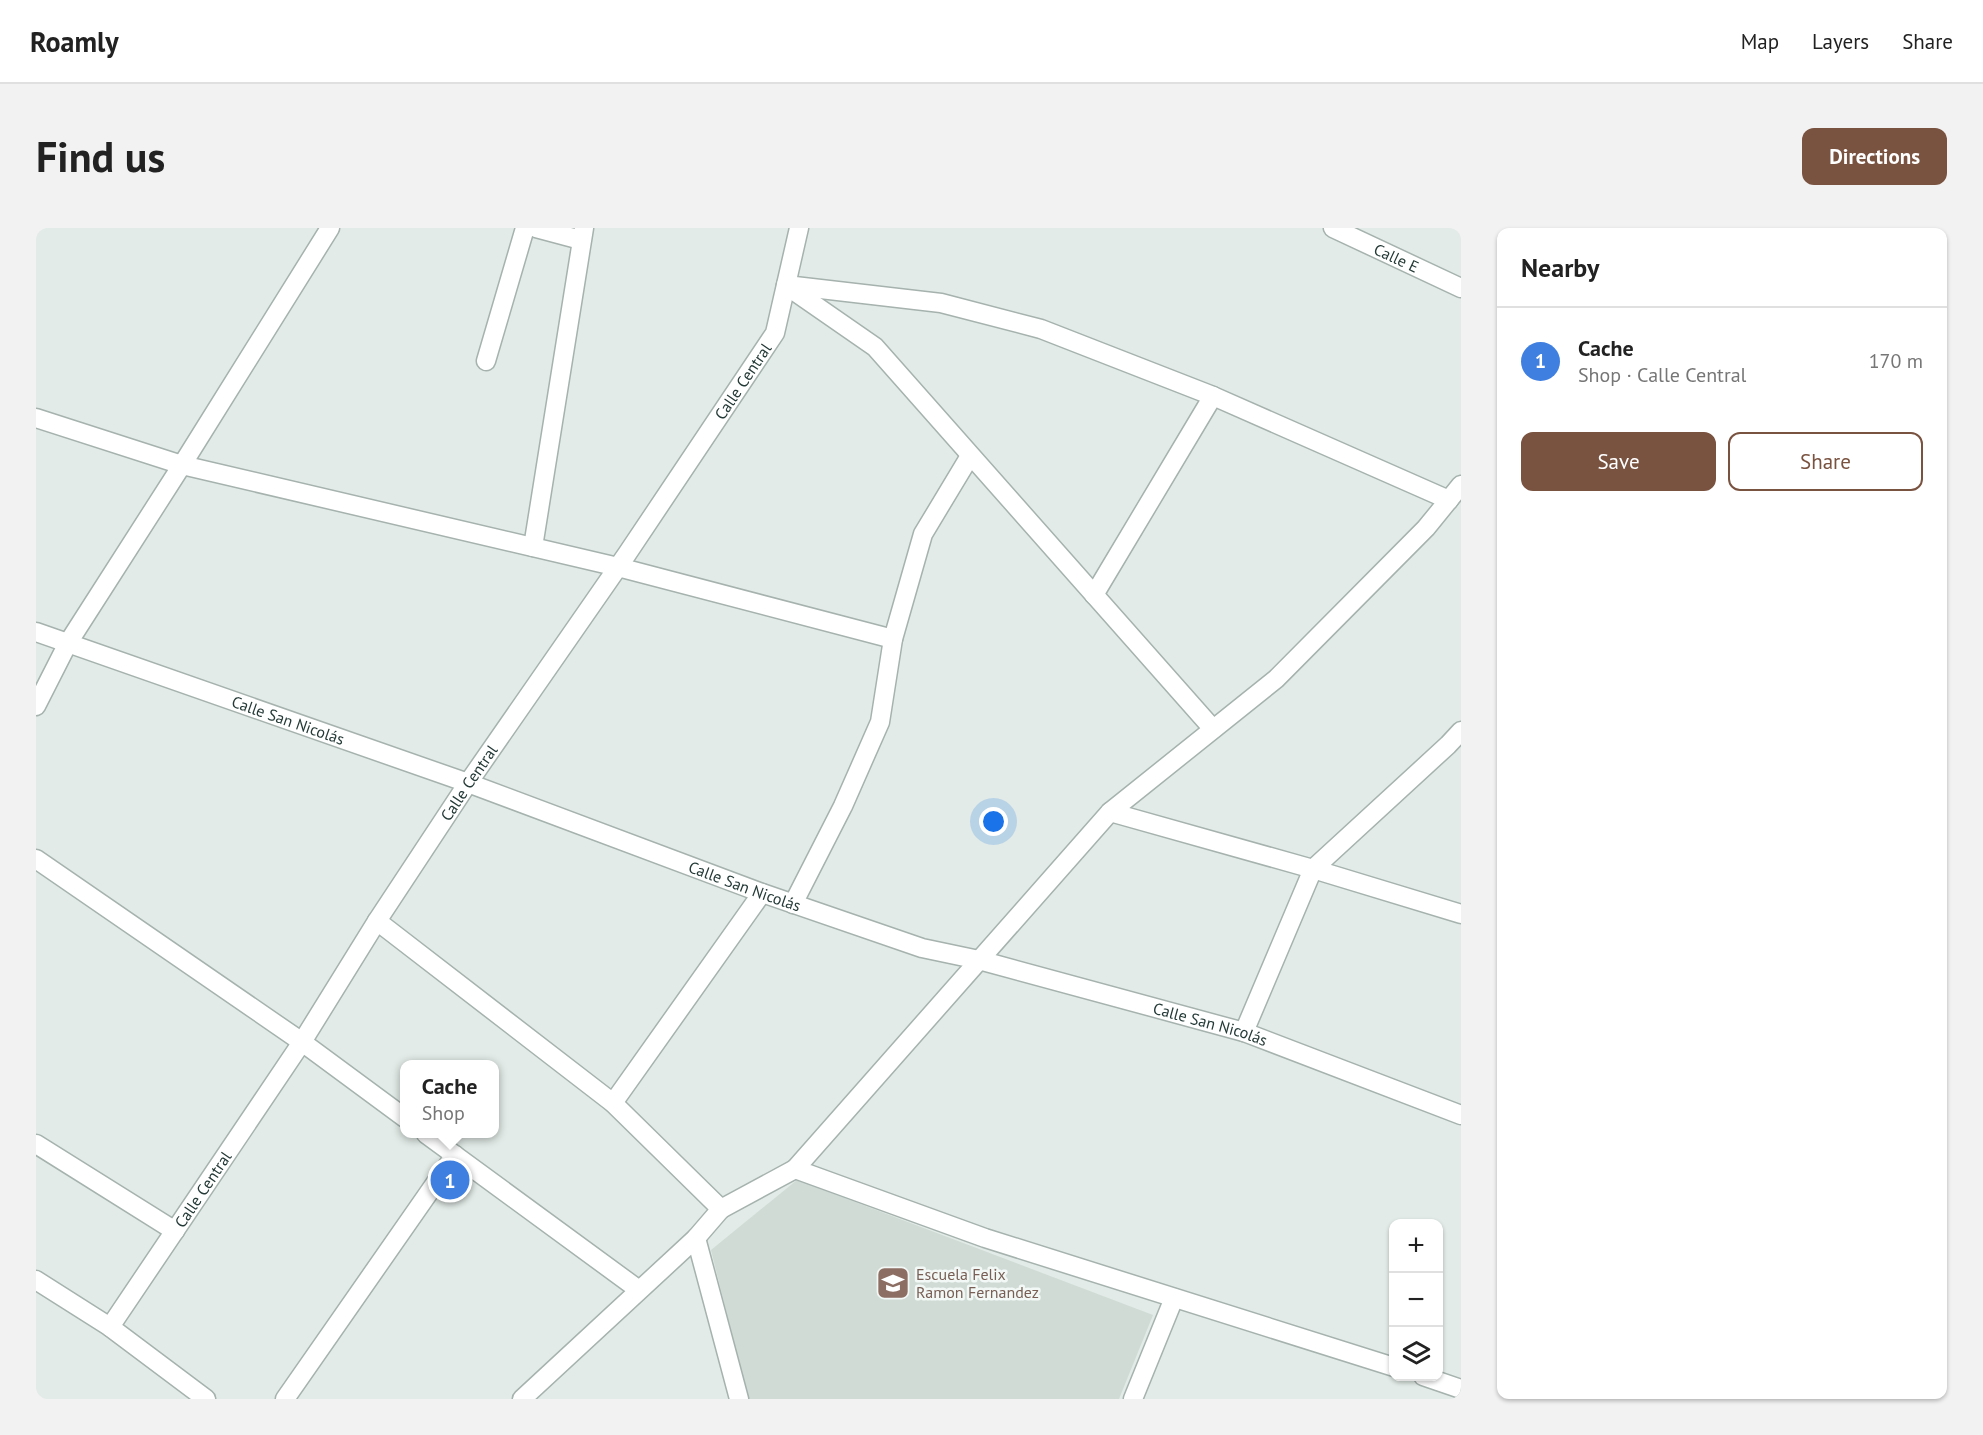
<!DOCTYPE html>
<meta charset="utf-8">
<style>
body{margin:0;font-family:"PT Sans",sans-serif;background:#f2f2f2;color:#222}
.controls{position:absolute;right:18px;bottom:18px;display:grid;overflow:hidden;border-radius:12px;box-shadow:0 2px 4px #0004}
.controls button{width:54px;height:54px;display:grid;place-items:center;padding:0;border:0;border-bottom:2px solid #e0e0e0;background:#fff;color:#222;font:30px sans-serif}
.you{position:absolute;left:958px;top:594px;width:21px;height:21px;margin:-15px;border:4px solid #fff;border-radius:50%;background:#1a73e8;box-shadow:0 0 0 9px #1a73e833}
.badge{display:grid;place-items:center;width:39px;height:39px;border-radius:50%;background:#7a5240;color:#fff;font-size:20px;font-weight:700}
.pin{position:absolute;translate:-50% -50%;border:3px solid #fff;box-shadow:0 2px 6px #0006}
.popup{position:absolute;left:364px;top:832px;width:99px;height:78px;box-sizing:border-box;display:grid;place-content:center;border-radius:12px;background:#fff;filter:drop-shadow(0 2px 4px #0005);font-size:20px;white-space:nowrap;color:#767676}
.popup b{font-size:22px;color:#222}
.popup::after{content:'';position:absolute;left:50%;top:100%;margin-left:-12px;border:12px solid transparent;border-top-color:#fff}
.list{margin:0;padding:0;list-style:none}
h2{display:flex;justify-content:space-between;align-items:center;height:78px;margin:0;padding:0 24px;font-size:26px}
h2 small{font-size:20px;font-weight:400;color:#767676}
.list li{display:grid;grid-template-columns:39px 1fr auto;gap:18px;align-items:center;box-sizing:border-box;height:108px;padding:0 24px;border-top:2px solid #e0e0e0}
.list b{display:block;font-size:22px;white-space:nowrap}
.list p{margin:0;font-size:20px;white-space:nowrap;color:#767676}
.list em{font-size:20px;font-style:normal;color:#767676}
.actions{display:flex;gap:12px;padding:18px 24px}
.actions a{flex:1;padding:14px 0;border:2px solid #7a5240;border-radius:12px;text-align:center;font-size:21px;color:#7a5240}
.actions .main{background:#7a5240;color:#fff}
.icon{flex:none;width:33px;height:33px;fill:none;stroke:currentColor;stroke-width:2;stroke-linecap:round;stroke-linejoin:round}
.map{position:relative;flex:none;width:1425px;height:1171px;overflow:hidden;border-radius:12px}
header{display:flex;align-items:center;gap:36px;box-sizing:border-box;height:84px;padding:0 30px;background:#fff;border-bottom:2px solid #e0e0e0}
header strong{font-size:28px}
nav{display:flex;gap:33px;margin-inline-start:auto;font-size:21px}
.intro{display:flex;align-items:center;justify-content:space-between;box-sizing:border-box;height:144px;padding:0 36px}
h1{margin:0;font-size:42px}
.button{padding:15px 27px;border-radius:12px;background:#7a5240;color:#fff;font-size:21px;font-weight:700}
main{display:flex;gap:36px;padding:0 36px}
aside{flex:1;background:#fff;border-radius:12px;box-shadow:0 2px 4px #0004}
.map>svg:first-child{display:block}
</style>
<header>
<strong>Roamly</strong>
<nav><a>Map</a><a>Layers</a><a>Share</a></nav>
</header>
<div class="intro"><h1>Find us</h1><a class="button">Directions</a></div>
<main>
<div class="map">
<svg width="1425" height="1171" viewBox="0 0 1425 1171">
<rect width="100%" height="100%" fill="#e2ebe7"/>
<!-- built -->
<polygon fill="#d0dbd6" points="761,952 1117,1087 1083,1171 712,1171 675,1022"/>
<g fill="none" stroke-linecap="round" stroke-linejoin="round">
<!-- street casing -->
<g stroke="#a5b2ae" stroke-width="21">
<g id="street">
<polyline points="500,0 545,12"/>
<path id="s1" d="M1297 0 1425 60"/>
<polyline points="750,57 905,75 1005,101 1177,168 1413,272"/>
<polyline points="751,58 839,119 1177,501"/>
<polyline points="450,133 489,0"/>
<polyline points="0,190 146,237 582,339 857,411"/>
<polyline points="497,319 548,0"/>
<polyline points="1058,367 1177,168"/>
<path id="s2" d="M0 404 432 555 726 665 886 720 943 732 1208 804 1425 887"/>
<polyline points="0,478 32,415 146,237 294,0"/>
<polyline points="1074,584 1277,641 1425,686"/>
<polyline points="0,631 266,814 369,890"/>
<polyline points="757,676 807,578 844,494 857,411 887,306 934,228"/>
<polyline points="341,693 577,875 685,981 759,941"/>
<polyline points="1208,804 1277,641 1412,517 1425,503"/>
<polyline points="577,875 726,665"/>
<polyline points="390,906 603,1062"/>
<polyline points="0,916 139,1003"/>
<polyline points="660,1010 703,1171"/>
<polyline points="0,1052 74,1099 170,1171"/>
<path id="s3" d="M74 1099 266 814 341 693 432 555 591 326 739 105 763 0"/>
<polyline points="1358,1139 949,1010 759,941 1074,584 1240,451 1390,300 1425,257"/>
<polyline points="1387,1148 1425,1161"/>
<polyline points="249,1171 419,927"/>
<polyline points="486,1171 660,1010 685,981"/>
<polyline points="1097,1171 1138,1070"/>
</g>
</g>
<!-- street -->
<use href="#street" stroke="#fff" stroke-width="18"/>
</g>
<!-- icons -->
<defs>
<g id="school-square" transform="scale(1.725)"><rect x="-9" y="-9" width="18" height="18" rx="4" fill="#8d6e63" stroke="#f2f8f5"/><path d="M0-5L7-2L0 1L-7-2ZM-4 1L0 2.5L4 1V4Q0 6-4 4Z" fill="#fff"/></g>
</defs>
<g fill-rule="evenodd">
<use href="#school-square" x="857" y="1055"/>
</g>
<g text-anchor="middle" stroke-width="5" stroke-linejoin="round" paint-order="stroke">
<!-- street labels -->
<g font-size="16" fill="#243a36" stroke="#f2f8f5">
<text dy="6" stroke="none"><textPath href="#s1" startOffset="70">Calle E</textPath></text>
<text dy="6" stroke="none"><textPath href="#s3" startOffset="1138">Calle Central</textPath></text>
<text dy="6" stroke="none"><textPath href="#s2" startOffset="267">Calle San Nicolás</textPath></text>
<text dy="6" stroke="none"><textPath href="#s3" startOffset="652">Calle Central</textPath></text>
<text dy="6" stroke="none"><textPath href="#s2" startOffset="753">Calle San Nicolás</textPath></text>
<text dy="6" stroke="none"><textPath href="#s2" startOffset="1239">Calle San Nicolás</textPath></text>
<text dy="6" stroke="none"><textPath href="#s3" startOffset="166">Calle Central</textPath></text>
</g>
<!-- education labels -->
<g font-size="16" fill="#785e54" stroke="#f2f8f5" text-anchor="start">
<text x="880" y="1052">Escuela Felix<tspan x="880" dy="18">Ramon Fernandez</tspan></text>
</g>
</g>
</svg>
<div class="controls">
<button>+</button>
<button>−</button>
<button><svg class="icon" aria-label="layers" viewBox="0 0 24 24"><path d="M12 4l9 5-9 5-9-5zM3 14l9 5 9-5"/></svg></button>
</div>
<div class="you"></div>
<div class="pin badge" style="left:414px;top:952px;background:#3f7fe0">1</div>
<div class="popup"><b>Cache</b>Shop</div>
</div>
<aside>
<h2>Nearby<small></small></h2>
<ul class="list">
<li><span class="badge" style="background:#3f7fe0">1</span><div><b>Cache</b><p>Shop · Calle Central</p></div><em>170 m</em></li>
</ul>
<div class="actions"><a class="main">Save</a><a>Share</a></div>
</aside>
</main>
